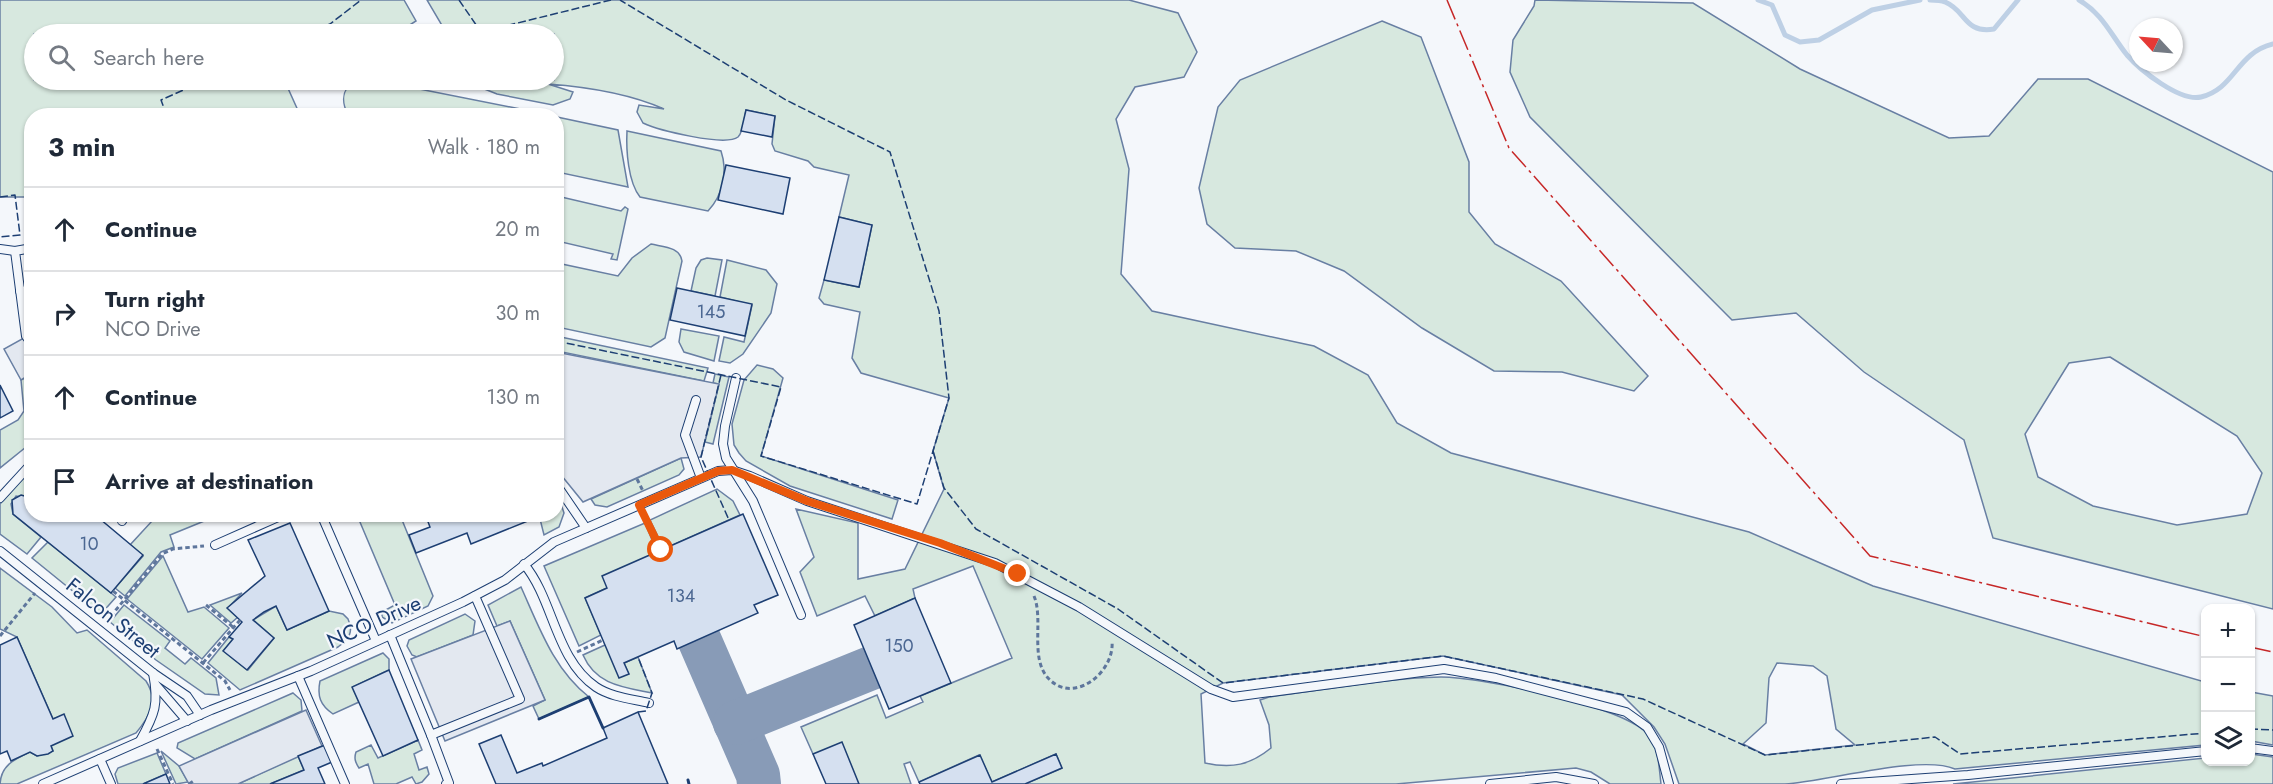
<!DOCTYPE html>
<meta charset="utf-8">
<style>
body{margin:0;font-family:Jost,sans-serif;background:#f2f2f3;color:#1f2937}
.controls{position:absolute;right:18px;bottom:18px;display:grid;overflow:hidden;border-radius:12px;box-shadow:0 2px 4px #0004}
.controls button{width:54px;height:54px;display:grid;place-items:center;padding:0;border:0;border-bottom:2px solid #e0e1e3;background:#fff;color:#1f2937;font:30px sans-serif}
.compass{position:absolute;left:2129px;top:18px;width:54px;height:54px;border-radius:50%;background:#fff;box-shadow:0 2px 4px #0004;rotate:296deg}
.stop{position:absolute;width:18px;height:18px;margin:-14px;border:4px solid #ea580c;border-radius:50%;background:#fff}
.stop.end{background:#ea580c;border-color:#fff;box-shadow:0 2px 6px #0008}
.list{margin:0;padding:0;list-style:none}
h2{display:flex;justify-content:space-between;align-items:center;height:78px;margin:0;padding:0 24px;font-size:26px}
h2 small{font-size:20px;font-weight:400;color:#747a83}
.list li{display:grid;grid-template-columns:39px 1fr auto;gap:18px;align-items:center;box-sizing:border-box;height:84px;padding:0 24px;border-top:2px solid #e0e1e3}
.list b{display:block;font-size:22px;white-space:nowrap}
.list p{margin:0;font-size:20px;white-space:nowrap;color:#747a83}
.list em{font-size:20px;font-style:normal;color:#747a83}
.icon{flex:none;width:33px;height:33px;fill:none;stroke:currentColor;stroke-width:2;stroke-linecap:round;stroke-linejoin:round}
.map{position:relative;flex:none;width:2273px;height:784px;overflow:hidden}
.search{position:absolute;background:#fff;box-shadow:0 2px 4px #0004;left:24px;top:24px;width:540px;height:66px;display:flex;align-items:center;gap:15px;box-sizing:border-box;padding:0 21px;border-radius:33px;color:#747a83;font-size:22px}
.panel{position:absolute;background:#fff;box-shadow:0 2px 4px #0004;left:24px;top:108px;width:540px;height:414px;border-radius:24px}
.map>svg:first-child{display:block}
</style>
<div class="map">
<svg width="2273" height="784" viewBox="0 0 2273 784">
<rect width="100%" height="100%" fill="#f4f7fb"/>
<!-- green -->
<g fill="#d7e8df" stroke="#687fa3" stroke-width="1.5" fill-rule="evenodd">
<polygon points="0,0 404,0 416,21 405,28 408,32 404,34 34,34 34,80 297,80 287,86 300,115 32,116 31,197 0,197"/>
<path d="M427 0H1129L1178 13 1197 52 1184 77 1135 87 1116 119 1129 169 1121 274 1152 311 1314 346 1368 375 1397 423 1451 453 1749 532 1873 586 2205 682V745L1955 769C1920 754 1826 782 1785 784 1750 784 1714 784 1679 784L1665 744 1654 727 1622 695 1443 656 1223 683 1201 694 1205 763C1232 769 1250 765 1271 748L1269 725 1260 700 1269 697C1325 690 1385 678 1441 677 1479 677 1628 706 1649 736 1659 749 1659 768 1661 784H1610L1591 772 1576 768 1396 784H1025L1062 768 1056 754 992 782 979 755 919 782 910 762 904 764 911 784H859L813 754 801 727 877 695 886 718 923 702 920 696 1012 658 973 566 913 589 915 598 875 616 865 596 817 616 800 572 814 557 796 509 858 523V579L905 569 944 489 933 451 949 398 861 373 852 358 860 312 824 304 819 298 824 280 859 287 872 225 839 217 849 175 814 167 808 161 775 151 772 144 775 116 746 110C744 118 744 131 738 137 725 147 658 130 643 123L637 112 639 105 664 109C628 93 588 87 548 84L573 92 570 99 553 105 497 94 477 86 472 80H554V34H447ZM1777 663 1813 666 1827 676 1836 729 1855 745 1765 755 1743 744 1766 723 1769 678Z"/>
<path d="M1535 0 1693 3 1800 69 1949 138 1989 136 2038 79H2088L2273 172V609L1993 538 1964 440 1864 372 1796 313 1732 320 1530 117 1510 72 1513 40 1534 6ZM2110 357 2237 436 2262 473 2247 514 2177 525 2093 506 2038 477 2025 434 2069 363Z"/>
<polygon points="1382,21 1421,37 1469,162 1469,212 1495,244 1561,281 1648,376 1634,391 1562,372 1494,371 1422,328 1344,271 1296,251 1235,248 1207,224 1199,188 1218,107 1240,80"/>
<path d="M356 80H374L551 115H348C341 101 341 89 356 80Z"/>
<polygon points="557,117 618,130 628,187 557,172"/>
<path d="M627 131 721 151C728 172 723 195 708 211L640 197C628 182 626 150 627 131Z"/>
<polygon points="557,196 621,211 625,207 628,209 617,260 611,259 613,254 557,241"/>
<path d="M651 244C664 247 680 247 682 261L665 338 651 347 557 327V263L618 276 632 258Z"/>
<polygon points="707,258 722,260 715,296 691,291 696,268 701,260"/>
<polygon points="727,260 766,270 777,284 771,313 743,354 730,363 719,361 724,337 744,342 752,305 720,297"/>
<polygon points="681,329 719,336 714,361 684,352 679,342"/>
<polygon points="556,336 708,368 704,381 557,351"/>
<polygon points="757,365 773,369 783,378 761,456 898,500 892,519 790,486 746,461 739,453 734,445 732,424 744,380"/>
<polygon points="31,374 31,443 0,468 0,430 18,420 24,411 21,380"/>
<polygon points="715,374 729,377 713,444 705,442 719,384 713,383"/>
<polygon points="681,458 684,469 679,475 607,507 595,505 591,499"/>
<polygon points="31,475 31,498 16,496 11,504 13,514 41,537 27,554 0,534 0,504 22,479"/>
<polygon points="717,489 733,501 740,515 664,549 650,520"/>
<polygon points="561,504 564,513 559,527 544,535 539,515 556,514 557,506"/>
<polygon points="145,515 219,515 170,535 174,547 161,552 125,596 115,588 143,556 130,545 153,520"/>
<polygon points="357,515 400,515 433,596 428,606 392,623 382,617 382,612 395,605"/>
<polygon points="645,523 657,552 607,588 585,598 601,635 579,646 544,566"/>
<polygon points="48,542 116,597 101,614 32,558"/>
<polygon points="163,556 188,612 204,607 229,628 202,659 127,599"/>
<path d="M0 568 52 607 77 633 87 630 146 681C159 701 150 716 136 733L17 784H0C1 765 15 759 30 752L37 756 53 751 51 746 64 715 53 719 17 637 0 629Z"/>
<path d="M521 587C539 627 554 670 589 697L539 719 533 706 545 700 510 621 497 626 488 605Z"/>
<polygon points="242,593 228,608 238,617 231,623 210,605"/>
<polygon points="124,605 170,641 165,648 185,664 191,658 216,678 219,695 205,694 156,660 110,622"/>
<path d="M276 606 287 630 329 611 343 614 348 619C354 632 349 639 338 647L240 690 208 663 229 637 233 639 224 651 248 670 274 638 253 620Z"/>
<polygon points="465,614 475,621 473,635 417,657 412,655 407,646 409,640"/>
<path d="M605 645 629 674 624 663 638 657 652 693C623 687 596 685 583 655Z"/>
<path d="M383 653 389 659V670L353 687 359 702 333 714C320 705 317 696 320 681Z"/>
<polygon points="2251,692 2273,696 2273,745 2251,741"/>
<polygon points="293,693 301,700 302,711 195,759 177,748 178,743"/>
<path d="M418 740 422 750 414 754 419 770 427 767 429 774 422 782 416 784 412 777 396 784H374L368 764 359 768C355 762 354 758 356 752L371 745 378 758Z"/>
<polygon points="161,751 179,766 188,782 176,784"/>
<polygon points="157,753 166,774 143,784 118,784 115,774 118,768"/>
<polygon points="2251,754 2273,757 2273,784 1953,784 2205,758 2206,762 2250,762"/>
<polygon points="298,756 304,770 270,784 238,784"/>
</g>
<!-- parking -->
<g fill="#e3e8f0" stroke="#687fa3" stroke-width="1.5">
<polygon points="31,334 31,374 21,380 4,349"/>
<polygon points="556,352 719,384 701,457 681,458 583,502 557,470"/>
<polygon points="510,621 545,700 445,741 411,659"/>
<polygon points="306,710 322,746 238,784 189,784 179,766"/>
</g>
<g fill="none" stroke-linecap="round" stroke-linejoin="round">
<!-- stream -->
<g stroke="#bed0e5" stroke-width="5">
<polyline points="1758,0 1772,5 1785,35 1800,42 1819,40 1872,10 1920,0"/>
<path d="M1930 0C1934 0 1941 0 1945 2 1966 10 1964 34 1994 29L2018 0"/>
<path d="M2079 0C2103 14 2111 35 2127 55 2140 70 2180 102 2201 97 2235 89 2236 53 2273 44"/>
</g>
<!-- taxiway -->
<g stroke="#889bb7" stroke-width="44">
<polyline points="699,639 758,775 759,784"/>
<polyline points="735,723 871,668"/>
</g>
</g>
<!-- building -->
<g fill="#d5e0f0" stroke="#1d3f73" stroke-width="1.5">
<polygon points="746,110 775,116 772,137 741,131"/>
<polygon points="726,165 790,178 783,214 718,200"/>
<polygon points="839,217 872,225 859,287 824,280"/>
<polygon points="677,288 752,304 745,336 670,320"/>
<polygon points="0,385 13,411 0,418"/>
<polygon points="21,495 32,498 32,514 94,514 143,555 111,593 13,514 12,500"/>
<polygon points="425,514 539,514 540,516 471,544 467,533 416,553 409,535 430,527"/>
<polygon points="743,514 778,595 754,605 758,613 677,649 674,641 624,663 629,674 619,678 585,598 607,588 602,576"/>
<polygon points="290,523 329,611 287,630 276,606 264,612 253,620 274,638 247,670 223,651 233,639 229,637 242,622 227,608 265,576 248,540"/>
<polygon points="915,598 951,683 889,709 854,625"/>
<polygon points="17,637 53,719 64,714 73,736 51,746 53,751 48,754 37,756 30,752 11,761 7,751 0,754 0,645"/>
<polygon points="389,670 418,740 383,756 352,687"/>
<polygon points="638,712 668,784 496,784 479,744 501,735 517,773 542,763 543,766 607,738 603,728"/>
<polygon points="842,742 859,784 826,784 813,754"/>
<polygon points="325,745 332,762 318,768 325,784 270,784 304,770 298,756"/>
<polygon points="1056,754 1062,768 1025,784 920,784 919,782 980,755 992,782"/>
<polygon points="166,774 170,784 143,784"/>
</g>
<g fill="none" stroke-linecap="round" stroke-linejoin="round">
<!-- service casing -->
<g stroke="#1d3f73" stroke-width="10">
<g id="service">
<polyline points="31,234 32,241"/>
<polyline points="32,248 15,251 26,336 32,344"/>
<polyline points="0,249 15,251"/>
<polyline points="20,291 32,290"/>
<polyline points="736,378 725,426 723,444 726,458 753,501 801,615"/>
<polyline points="696,400 685,435 701,478"/>
<polyline points="556,484 586,528"/>
<polyline points="0,498 32,463"/>
<polyline points="321,514 376,641"/>
<polyline points="122,521 126,514"/>
<polyline points="215,545 285,514"/>
<polyline points="0,551 153,673 187,696 200,715"/>
<path d="M524 564C554 600 555 659 596 687 611 697 632 699 649 703"/>
<polyline points="390,635 431,735 520,699 475,596"/>
<polyline points="298,676 345,784"/>
<polyline points="156,685 187,721"/>
<polyline points="431,735 449,783 446,784"/>
<path d="M140 741C155 714 159 704 153 673"/>
<polyline points="2250,748 2273,751"/>
<polyline points="100,759 111,784"/>
<polyline points="43,784 211,710 311,671 463,602 505,580 554,542 718,471 732,470 750,476 807,501 995,563 1079,607 1211,689 1233,697 1444,669 1496,678 1626,712 1647,727 1659,747 1669,784"/>
<polyline points="1490,784 1556,777 1594,784"/>
<polyline points="1841,784 1968,775 2206,751"/>
</g>
</g>
<!-- path -->
<g stroke="#5e769c" stroke-width="3" stroke-dasharray="4.5 3" stroke-linecap="butt">
<polyline points="637,479 643,491"/>
<polyline points="643,514 661,550"/>
<polyline points="113,591 225,681 230,690"/>
<path d="M1034 596C1044 620 1029 659 1049 679 1074 705 1115 672 1112 641"/>
<polyline points="206,605 233,627"/>
<polyline points="106,622 162,554 173,549 204,546"/>
<polyline points="0,636 35,593"/>
<polyline points="577,652 603,640"/>
<polyline points="203,663 240,620"/>
<polyline points="157,749 173,784"/>
<polyline points="189,784 195,780"/>
</g>
<!-- service -->
<use href="#service" stroke="#f4f7fb" stroke-width="8"/>
<!-- fence -->
<g stroke="#1d3f73" stroke-width="1.5" stroke-dasharray="8 3" stroke-linecap="butt">
<polyline points="459,0 481,32 611,0"/>
<polyline points="306,34 330,24 361,0"/>
<polyline points="167,116 161,100 206,80"/>
<polyline points="0,197 15,195 20,235 0,237"/>
<polyline points="556,341 781,387 761,456 917,504 949,398 939,311 890,152 786,100 620,0"/>
<polyline points="721,375 701,457 729,520"/>
<polyline points="933,451 944,488 976,529 1118,609 1223,683 1443,656 1643,699 1765,755 1935,737 1960,754 2206,733"/>
<polyline points="638,712 646,711 652,693 638,657"/>
<polyline points="2250,729 2273,730"/>
</g>
<!-- wall -->
<g stroke="#1d3f73" stroke-width="3">
<polyline points="539,719 589,697 603,728"/>
<polyline points="688,780 689,784"/>
</g>
<!-- power -->
<g stroke="#c62828" stroke-width="1.5" stroke-dasharray="21 4.5 3 4.5" stroke-linecap="butt">
<polyline points="1447,0 1509,148 1870,556 2206,637"/>
<polyline points="2250,647 2273,652"/>
</g>
</g>
<g fill="none" stroke-linecap="round" stroke-linejoin="round">
<!-- route -->
<polyline stroke="#ea580c" stroke-width="8" points="661,550 639,505 718,471 732,470 807,501 940,543 1018,574"/>
</g>
<g text-anchor="middle" stroke-width="4.5" stroke-linejoin="round" paint-order="stroke">
<!-- number labels -->
<g font-size="18" fill="#4b6792">
<text x="711" y="318">145</text>
<text x="89" y="550">10</text>
<text x="681" y="602">134</text>
<text x="899" y="652">150</text>
</g>
<!-- street labels -->
<g font-size="21" fill="#1d3f73" stroke="#f4f7fb">
<text transform="translate(113 618) rotate(39)" y="7">Falcon Street</text>
<text transform="translate(374 622) rotate(-24)" y="7">NCO Drive</text>
</g>
</g>
</svg>
<div class="controls">
<button>+</button>
<button>−</button>
<button><svg class="icon" aria-label="layers" viewBox="0 0 24 24"><path d="M12 4l9 5-9 5-9-5zM3 14l9 5 9-5"/></svg></button>
</div>
<svg class="compass" viewBox="-18 -18 36 36"><path d="M0-13l5 13h-10z" fill="#e53935"/><path d="M0 13l5-13h-10z" fill="#747a83"/></svg>
<div class="stop" style="left:661px;top:550px"></div>
<div class="stop end" style="left:1018px;top:574px"></div>
<div class="search"><svg class="icon" aria-label="search" viewBox="0 0 24 24"><circle cx="10" cy="10" r="6"/><path d="M15 15l6 6"/></svg>Search here</div>
<section class="panel">
<h2>3 min<small>Walk · 180 m</small></h2>
<ul class="list">
<li><svg class="icon" aria-label="ahead" viewBox="0 0 24 24"><path d="M12 20V5M6 11l6-6 6 6"/></svg><div><b>Continue</b></div><em>20 m</em></li>
<li><svg class="icon" aria-label="right" viewBox="0 0 24 24"><path d="M7 20v-9h11M14 6l5 5-5 5"/></svg><div><b>Turn right</b><p>NCO Drive</p></div><em>30 m</em></li>
<li><svg class="icon" aria-label="ahead" viewBox="0 0 24 24"><path d="M12 20V5M6 11l6-6 6 6"/></svg><div><b>Continue</b></div><em>130 m</em></li>
<li><svg class="icon" aria-label="arrive" viewBox="0 0 24 24"><path d="M6 21V4h12l-3 4 3 4H6"/></svg><div><b>Arrive at destination</b></div></li>
</ul>
</section>
</div>
